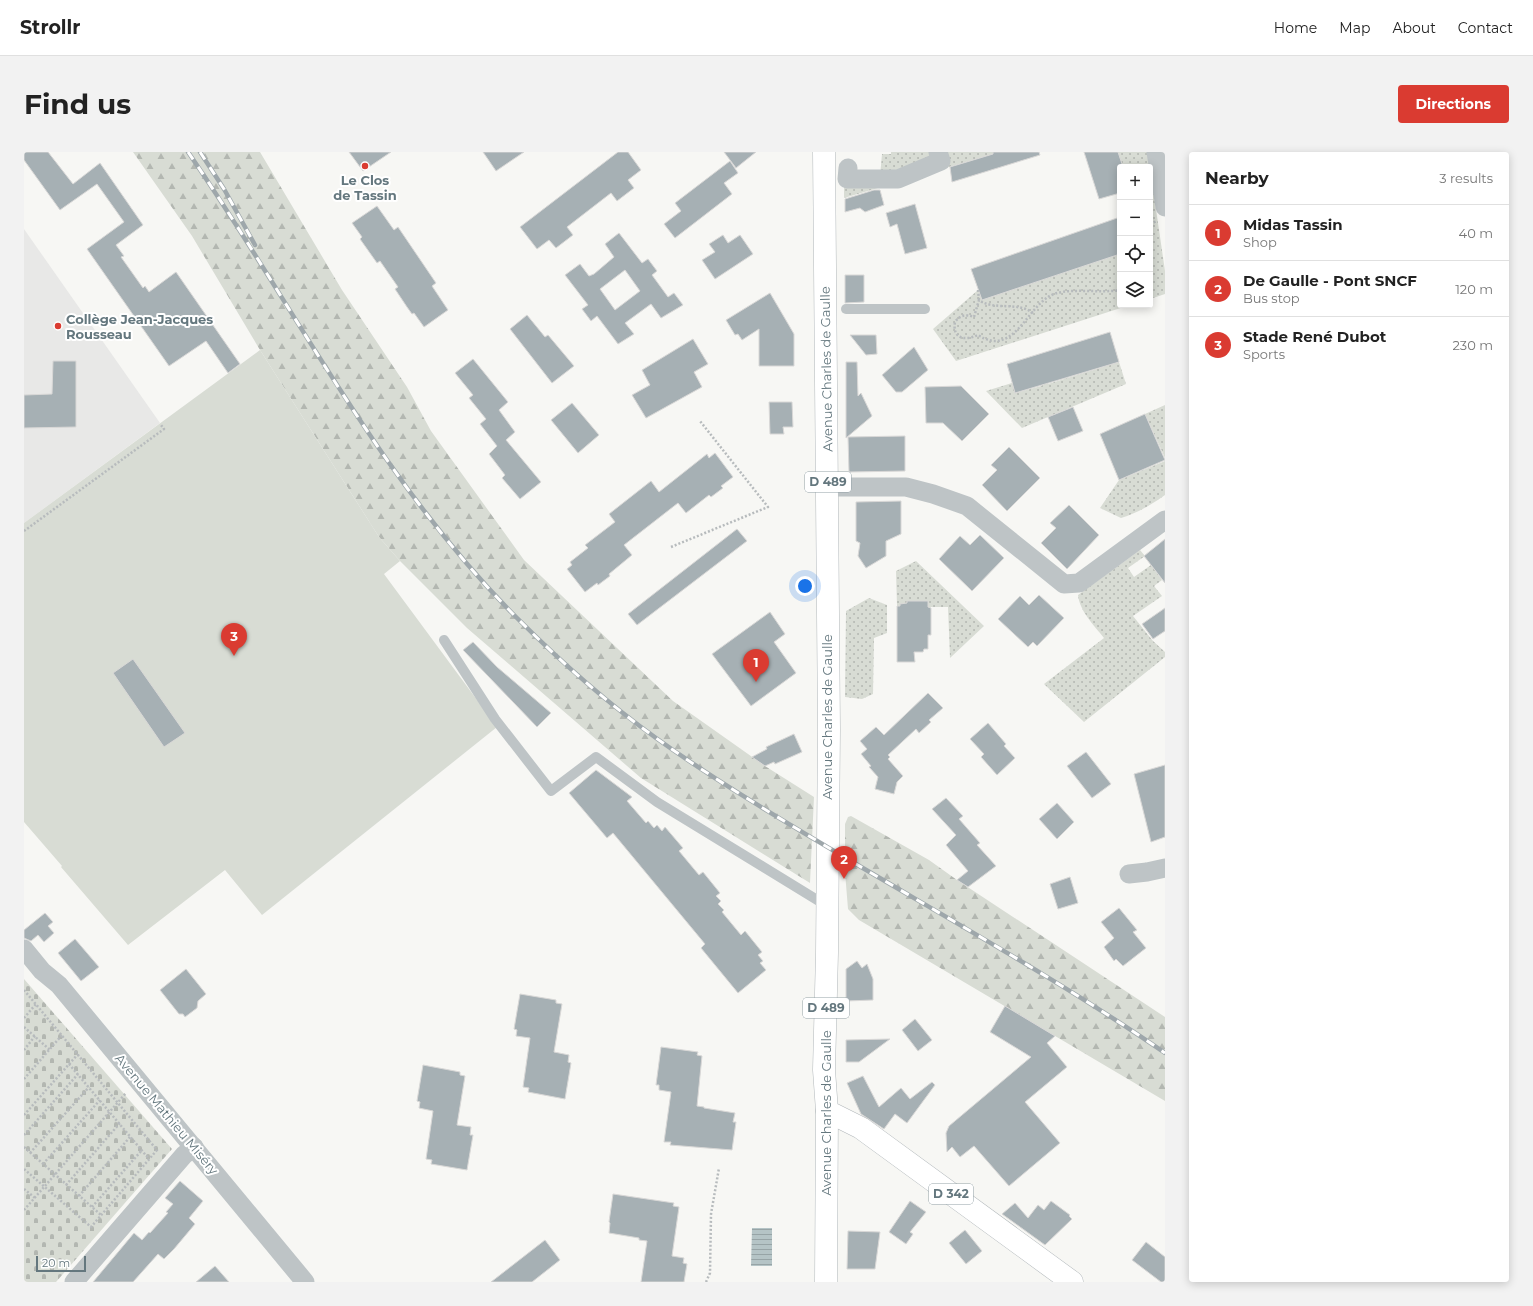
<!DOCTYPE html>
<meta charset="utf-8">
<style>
body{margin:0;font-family:Montserrat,sans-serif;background:#f2f2f2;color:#222}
.controls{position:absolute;right:12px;top:12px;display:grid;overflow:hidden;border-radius:4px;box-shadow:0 2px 10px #0003}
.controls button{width:36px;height:36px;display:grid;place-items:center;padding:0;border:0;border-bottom:1px solid #e0e0e0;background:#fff;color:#222;font:20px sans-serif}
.scale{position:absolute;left:12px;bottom:10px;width:50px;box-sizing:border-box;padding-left:4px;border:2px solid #64777e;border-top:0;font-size:11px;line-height:14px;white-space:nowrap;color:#64777e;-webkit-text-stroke:3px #fff;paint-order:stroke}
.you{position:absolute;left:781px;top:434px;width:14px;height:14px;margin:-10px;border:3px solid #fff;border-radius:50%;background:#1a73e8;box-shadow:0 0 0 6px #1a73e833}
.badge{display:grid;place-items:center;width:26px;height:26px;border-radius:50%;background:#da3b31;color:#fff;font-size:13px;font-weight:700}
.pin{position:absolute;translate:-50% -33px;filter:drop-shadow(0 1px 2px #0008)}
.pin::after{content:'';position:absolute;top:21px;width:14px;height:12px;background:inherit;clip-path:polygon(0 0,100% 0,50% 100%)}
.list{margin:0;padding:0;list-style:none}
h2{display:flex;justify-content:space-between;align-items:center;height:52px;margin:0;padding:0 16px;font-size:17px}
h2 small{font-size:13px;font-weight:400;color:#767676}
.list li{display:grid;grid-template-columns:26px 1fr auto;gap:12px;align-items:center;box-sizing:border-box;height:56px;padding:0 16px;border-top:1px solid #e0e0e0}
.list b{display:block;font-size:15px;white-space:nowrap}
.list p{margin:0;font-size:13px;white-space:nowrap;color:#767676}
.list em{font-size:13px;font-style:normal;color:#767676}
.icon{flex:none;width:22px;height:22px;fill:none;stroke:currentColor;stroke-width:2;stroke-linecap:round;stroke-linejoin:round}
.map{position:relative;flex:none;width:1141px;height:1130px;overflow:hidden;border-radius:4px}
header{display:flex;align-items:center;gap:24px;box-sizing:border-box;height:56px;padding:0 20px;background:#fff;border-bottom:1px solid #e0e0e0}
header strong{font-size:19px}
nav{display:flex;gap:22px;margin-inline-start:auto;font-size:14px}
.intro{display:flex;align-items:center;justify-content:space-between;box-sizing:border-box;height:96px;padding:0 24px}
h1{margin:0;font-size:28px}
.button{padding:10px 18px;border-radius:4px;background:#da3b31;color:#fff;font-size:14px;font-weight:700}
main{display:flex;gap:24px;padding:0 24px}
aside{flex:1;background:#fff;border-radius:4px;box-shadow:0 2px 10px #0003}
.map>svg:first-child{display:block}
</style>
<header>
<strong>Strollr</strong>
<nav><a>Home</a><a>Map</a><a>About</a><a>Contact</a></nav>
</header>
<div class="intro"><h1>Find us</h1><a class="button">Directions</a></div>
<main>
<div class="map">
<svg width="1141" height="1130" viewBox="0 0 1141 1130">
<defs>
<pattern id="grass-dots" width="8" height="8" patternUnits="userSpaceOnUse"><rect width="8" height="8" fill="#d8dcd4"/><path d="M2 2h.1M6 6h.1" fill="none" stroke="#b3b7b1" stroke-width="1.8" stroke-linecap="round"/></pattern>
<pattern id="forest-firs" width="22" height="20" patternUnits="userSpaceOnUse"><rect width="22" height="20" fill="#d8dcd4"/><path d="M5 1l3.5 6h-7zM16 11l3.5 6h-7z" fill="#b3b7b1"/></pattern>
<pattern id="cemetery-stones" width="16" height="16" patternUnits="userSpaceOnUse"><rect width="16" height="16" fill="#d8dcd4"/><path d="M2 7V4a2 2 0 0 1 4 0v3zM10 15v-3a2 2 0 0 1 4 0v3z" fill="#b3b7b1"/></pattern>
<pattern id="water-rules" width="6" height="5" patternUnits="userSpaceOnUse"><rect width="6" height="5" fill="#b5c4c6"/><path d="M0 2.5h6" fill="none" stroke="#97a4a6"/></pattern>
</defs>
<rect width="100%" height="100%" fill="#f7f7f4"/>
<!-- built -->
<polygon fill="#e8e8e7" points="0,77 136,271 0,371"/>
<!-- grass -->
<g fill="url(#grass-dots)">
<polygon points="867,0 969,0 969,2 820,46 820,28 856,24 858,2 867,2"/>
<polygon points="1094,0 1123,0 1126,15 1099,15"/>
<polygon points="1126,16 1141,119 1141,142 1126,147"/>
<polygon points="1096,100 1096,153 1106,153 932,209 909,177 954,138 958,148"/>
<polygon points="1095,210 1102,232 998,276 962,239 988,231 991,241 1017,234 1023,230 1024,232"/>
<polygon points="1141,253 1141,306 1121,262"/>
<path d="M1141 309V343C1127 353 1113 361 1097 366L1076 356 1095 328Z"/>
<path d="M1116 398 1121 404 1104 416 1110 425 1127 413 1138 428 1130 434 1138 444 1109 464 1129 489 1141 500V505L1060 570 1020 532 1080 486C1070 473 1056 460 1054 443Z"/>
<polygon points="892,409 960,474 926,506 924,455 904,455 904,449 884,449 883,451 876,452 876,454 873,454 872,419"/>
<polygon points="845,446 863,453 863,481 850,486 849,542 838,547 821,545 822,459"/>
</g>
<!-- forest -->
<g fill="url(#forest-firs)">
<polygon points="109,0 236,0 318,138 383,235 407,279 500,408 649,549 741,614 790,645 786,731 617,626 443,476 376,409 355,385 236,198 168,84"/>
<polygon points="827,664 905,708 933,728 1141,865 1141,949 835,768 824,757 821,720 821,672 824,665"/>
</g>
<!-- cemetery -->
<polygon fill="url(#cemetery-stones)" points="0,827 148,997 32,1130 0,1130"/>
<!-- pitch -->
<polygon fill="#d8dcd4" points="236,198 355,385 376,409 360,422 473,575 238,763 201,718 104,793 37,715 38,714 0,670 0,371"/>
<!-- water -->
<polygon fill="url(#water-rules)" points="728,1076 748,1076 748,1114 727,1114"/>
<!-- building -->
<g fill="#a6b0b4" stroke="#d9d8d7" fill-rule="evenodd">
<polygon points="0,0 24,0 49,32 76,11 119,73 92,93 100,104 97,105 119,136 121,134 125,140 152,120 216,212 204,221 182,189 145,214 63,97 100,70 73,32 36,58 0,8"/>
<polygon points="325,0 367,0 339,19"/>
<polygon points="459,0 500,0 472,19"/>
<polygon points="594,0 604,0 617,18 604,28 610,36 593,49 587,41 543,75 549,83 532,96 525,88 513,97 496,75"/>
<polygon points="700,0 732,0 712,16"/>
<polygon points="969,0 1015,0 1016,3 928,30 926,15 969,2"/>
<polygon points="1060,0 1094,0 1099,15 1096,15 1096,41 1075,47"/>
<polygon points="706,9 714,21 700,31 708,42 651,86 640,72 657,59 651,51"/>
<polygon points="850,38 856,38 860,53 841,60 836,56 821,60 821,47"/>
<polygon points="891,52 903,96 881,102 873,72 866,75 862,61"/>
<polygon points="353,54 370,78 374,75 412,131 408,134 424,158 400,175 390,161 388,162 383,155 371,137 374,135 356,109 353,111 336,87 338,85 328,71"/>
<polygon points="1096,65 1096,102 958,148 947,117"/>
<path d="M595 81 618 111 624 107 633 119 628 123 644 145 650 141 659 153 637 166 627 152 601 171 610 182 594 192 573 164 567 169 558 157 564 153 541 123 556 112 565 124 570 122 590 105 581 92ZM601 118 616 139 591 158 576 137Z"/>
<polygon points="699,83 704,91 716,83 729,102 691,127 678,108 691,100 685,92"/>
<polygon points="821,123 840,123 840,150 821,151"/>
<polygon points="746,141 770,182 770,214 735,214 735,177 718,188 714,182 711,183 702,168"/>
<polygon points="503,163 521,185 524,183 550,214 528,231 486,177"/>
<polygon points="1086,180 1095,210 991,241 983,212"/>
<polygon points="826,183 852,183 853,202 842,203"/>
<polygon points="669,187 684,212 670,220 678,235 622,266 608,243 626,233 618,218"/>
<polygon points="890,195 904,218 878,240 872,240 858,223"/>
<polygon points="449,207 484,250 475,258 491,280 482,288 517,330 496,347 478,326 481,323 465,302 473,294 456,272 462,267 445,246 449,243 431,221"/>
<polygon points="29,209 52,209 52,275 0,276 0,243 28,242"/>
<polygon points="822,210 833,210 834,244 837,241 848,264 822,286"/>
<polygon points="937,234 965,262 938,289 919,271 902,271 901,235"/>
<polygon points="745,250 768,250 769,275 759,275 760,282 746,282"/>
<polygon points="548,251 575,283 554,301 527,268"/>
<polygon points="1049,255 1059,279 1034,289 1024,265"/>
<polygon points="1121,262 1141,308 1095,328 1076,282"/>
<polygon points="881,284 881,319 825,320 824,285"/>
<polygon points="985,295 1016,326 983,359 958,333 973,318 967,313"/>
<polygon points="691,301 709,325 697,334 699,336 687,345 685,343 662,361 654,351 600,393 608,403 585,422 586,424 574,433 573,431 561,440 543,417 548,413 546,410 564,396 561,393 591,370 585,362 627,329 635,340 683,302 685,306"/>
<polygon points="877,349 877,382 862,389 862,404 842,416 834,404 836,391 832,389 832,350"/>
<polygon points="1045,353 1075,383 1043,417 1017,391 1032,376 1026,371"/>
<polygon points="713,377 723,389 613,473 604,462"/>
<polygon points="956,383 980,406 948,439 915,407 936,384 946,393"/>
<polygon points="1141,387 1141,431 1120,404"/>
<polygon points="1015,443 1040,466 1013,494 1009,490 1004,495 974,467 996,444 1005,453"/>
<polygon points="883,449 904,449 904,455 907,456 907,483 904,483 904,497 900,497 899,500 890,500 891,510 873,510 873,454 876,454 876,452 883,451"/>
<polygon points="1141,456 1141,479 1129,487 1118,472"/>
<polygon points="746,460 761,482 750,490 772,521 727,554 688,502"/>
<polygon points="449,490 473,515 527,561 513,575 439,498"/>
<polygon points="109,507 161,581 140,595 89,521"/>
<polygon points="904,541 919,556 905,568 907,570 895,581 892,577 864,603 866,605 864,607 879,624 873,630 870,642 851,637 854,625 845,615 847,614 837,602 843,597 836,589 852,575 860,583"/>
<polygon points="964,571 982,592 980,594 991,606 973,623 957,605 960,602 946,587"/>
<polygon points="770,582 778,600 751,612 750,610 741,614 728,605 743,597 742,595"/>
<polygon points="1062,600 1087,632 1068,646 1043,614"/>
<polygon points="1141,613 1141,685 1127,690 1110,622"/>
<polygon points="572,618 608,645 603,649 622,671 624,669 630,676 633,673 638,679 641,675 659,696 655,699 675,723 679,720 696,741 692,744 697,749 694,752 700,758 698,760 717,783 721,779 738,800 734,803 739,809 736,811 742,818 714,841 677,796 681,792 589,681 583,686 545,641"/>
<polygon points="922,646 939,664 935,667 956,691 953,693 972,714 944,735 933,728 944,719 922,693 932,683 908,657"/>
<polygon points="1033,651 1050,670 1033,687 1015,667"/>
<polygon points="1046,725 1054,751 1034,757 1026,732"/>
<polygon points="1095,756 1113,778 1109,780 1122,796 1099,814 1092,807 1090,809 1080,795 1090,786 1077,770"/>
<polygon points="21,761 29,770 24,774 30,781 20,790 14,783 7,789 0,786 0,778"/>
<polygon points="51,787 75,815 57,829 34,801"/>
<polygon points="833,809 838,816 843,812 849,827 849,848 822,849 822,817"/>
<polygon points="162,817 182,842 174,849 173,856 161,865 159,862 155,862 136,838"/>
<polygon points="496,842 532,848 532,851 538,852 530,900 545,903 544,910 547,911 541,947 504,940 505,936 499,935 506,886 492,884 493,878 490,877"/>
<polygon points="981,854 1031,884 1023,891 1043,915 1001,950 1036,991 985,1034 950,994 936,1005 928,995 923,1000 922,981 925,974 1007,905 966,880"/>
<polygon points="891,867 908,888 894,899 878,878"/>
<polygon points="866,887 835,910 822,910 822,888"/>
<polygon points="637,895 674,900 673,903 678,904 673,954 680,955 680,956 711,961 709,970 712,970 708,998 646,993 647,990 640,990 647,940 635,938 635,933 632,933"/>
<polygon points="399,913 436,920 436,923 441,924 433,973 447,975 446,983 449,983 443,1018 407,1012 408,1008 402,1007 409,959 395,956 396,950 393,949"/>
<polygon points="839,924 855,955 877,936 886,947 908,930 911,933 883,971 871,962 860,977 837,962 823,931"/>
<polygon points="156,1029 179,1049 165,1066 171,1072 150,1097 140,1107 134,1102 109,1130 69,1130 110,1081 118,1088 125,1080 126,1081 144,1061 142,1060 149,1052 141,1046"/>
<polygon points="589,1042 650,1051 649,1054 655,1055 648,1104 660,1106 659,1111 663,1112 660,1130 617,1130 623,1089 615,1088 615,1086 585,1081 586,1071 585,1070"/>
<polygon points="886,1049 902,1060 886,1080 889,1082 882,1092 865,1080"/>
<polygon points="1027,1049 1046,1063 1045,1064 1048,1067 1021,1093 978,1062 991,1051 1004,1066 1014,1053 1020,1058"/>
<polygon points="941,1078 958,1099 942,1112 925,1091"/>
<polygon points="824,1079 856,1080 851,1117 823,1117"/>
<polygon points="521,1088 536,1108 508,1130 467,1130"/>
<polygon points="1122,1090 1141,1105 1141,1130 1137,1130 1108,1108"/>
<polygon points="191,1114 205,1130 172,1130"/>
</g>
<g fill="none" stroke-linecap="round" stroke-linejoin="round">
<!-- secondary casing -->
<g stroke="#b1b8bb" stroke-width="23">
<polyline id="secondary" points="802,1130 803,959"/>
</g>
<!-- primary casing -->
<g stroke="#b2b8bb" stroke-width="23">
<polyline id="primary" points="800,0 805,577 803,801 800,918 803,959 837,976 1048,1130"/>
</g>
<!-- path -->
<g stroke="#b7bbbd" stroke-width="2.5" stroke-dasharray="2 2" stroke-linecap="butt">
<polyline points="1126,72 1133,69"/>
<polyline points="954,138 955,148"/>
<path d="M1009 161C993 149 970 159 955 148L950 165C942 162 936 163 931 170 928 187 941 189 954 183 988 205 1001 160 1024 145 1040 134 1075 142 1096 138"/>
<polyline points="0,379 140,277 137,273"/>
<polyline points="647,395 744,355 676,269"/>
<polyline points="0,838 133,998 67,1075 0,1017"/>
<polyline points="0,866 12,852"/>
<polyline points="0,875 26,898"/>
<polyline points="0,898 11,884"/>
<polyline points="45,912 125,1007"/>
<polyline points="0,927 38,883"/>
<polyline points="0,963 54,902"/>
<polyline points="0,983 54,922"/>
<polyline points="0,995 77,1063"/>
<polyline points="6,1001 65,935"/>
<polyline points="19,1012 76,948"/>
<polyline points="42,1033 96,971"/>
<polyline points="0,1037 11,1046"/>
<polyline points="55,1044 106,985"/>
<polyline points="68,1055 118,998"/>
<polyline points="0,1058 102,941"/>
<polyline points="682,1130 686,1121 687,1062 695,1016"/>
</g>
<!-- lane -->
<g stroke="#bec4c6" stroke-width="10">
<polyline points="822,157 901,157"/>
<polyline points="420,488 471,567 527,639 572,605 633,650 803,754"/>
</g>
<!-- street -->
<g stroke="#bec4c6" stroke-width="19">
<polyline points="1132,0 1141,55"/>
<polyline points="824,16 823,27 874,27 917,9 914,0"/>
<polyline points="804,335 882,335 909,342 943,354 1040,432 1055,431 1141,368"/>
<polyline points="1105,722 1123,720 1141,716"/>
<polyline points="0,797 18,819 35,833 281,1130"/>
<polyline points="50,1130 160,1003 170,995"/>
</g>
<!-- secondary -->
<use href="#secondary" stroke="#fff" stroke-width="22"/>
<!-- primary -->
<use href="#primary" stroke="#fff" stroke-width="22"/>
<!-- rail casing -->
<g stroke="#9ea7ab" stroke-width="4.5">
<g id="rail">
<path d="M164 0C272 157 357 330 493 466 536 509 582 550 632 586 689 627 750 663 810 699 921 765 1035 828 1141 901"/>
<polyline points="176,0 200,37 231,93"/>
</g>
</g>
<!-- rail -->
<use href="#rail" stroke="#fff" stroke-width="3" stroke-dasharray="9" stroke-linecap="butt"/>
</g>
<!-- markers -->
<g fill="#da3b31" stroke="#fff" stroke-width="1.5">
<circle cx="341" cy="14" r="4"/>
<circle cx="34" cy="174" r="4"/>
</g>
<g text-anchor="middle" stroke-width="4" stroke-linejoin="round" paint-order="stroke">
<!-- shield labels -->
<g fill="#fff" stroke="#92a0a5" stroke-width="1">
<rect x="781" y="320" width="46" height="20" rx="3"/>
<rect x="779" y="846" width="46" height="20" rx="3"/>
<rect x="905" y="1032" width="44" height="20" rx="3"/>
</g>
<g font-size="12" font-weight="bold" fill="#64777e">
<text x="804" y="334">D 489</text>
<text x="802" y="860">D 489</text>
<text x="927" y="1046">D 342</text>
</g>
<!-- poi labels -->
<g font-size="13" font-weight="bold" fill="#64777e" stroke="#fff">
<text x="341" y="33">Le Clos<tspan x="341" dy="15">de Tassin</tspan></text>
<text x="42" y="172" text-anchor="start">Collège Jean-Jacques<tspan x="42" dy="15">Rousseau</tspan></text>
</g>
<!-- street labels -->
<g font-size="13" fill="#64777e" stroke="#fff">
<text transform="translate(802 217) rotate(-91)" y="5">Avenue Charles de Gaulle</text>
<text transform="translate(803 565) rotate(-90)" y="5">Avenue Charles de Gaulle</text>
<text transform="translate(802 961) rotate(-90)" y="5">Avenue Charles de Gaulle</text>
<text transform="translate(143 962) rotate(50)" y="5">Avenue Mathieu Miséry</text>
</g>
</g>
</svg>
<div class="controls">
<button>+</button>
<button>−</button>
<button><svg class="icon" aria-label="locate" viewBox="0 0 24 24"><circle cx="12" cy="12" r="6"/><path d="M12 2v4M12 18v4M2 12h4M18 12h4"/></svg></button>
<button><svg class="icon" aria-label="layers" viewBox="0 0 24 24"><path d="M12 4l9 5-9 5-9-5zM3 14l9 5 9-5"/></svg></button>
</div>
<div class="scale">20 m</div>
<div class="you"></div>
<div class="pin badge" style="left:732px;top:530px">1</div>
<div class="pin badge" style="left:820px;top:727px">2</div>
<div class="pin badge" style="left:210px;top:504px">3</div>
</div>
<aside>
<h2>Nearby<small>3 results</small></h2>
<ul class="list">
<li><span class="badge">1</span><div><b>Midas Tassin</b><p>Shop</p></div><em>40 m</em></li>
<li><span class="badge">2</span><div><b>De Gaulle - Pont SNCF</b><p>Bus stop</p></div><em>120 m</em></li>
<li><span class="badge">3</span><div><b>Stade René Dubot</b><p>Sports</p></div><em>230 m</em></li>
</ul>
</aside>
</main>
